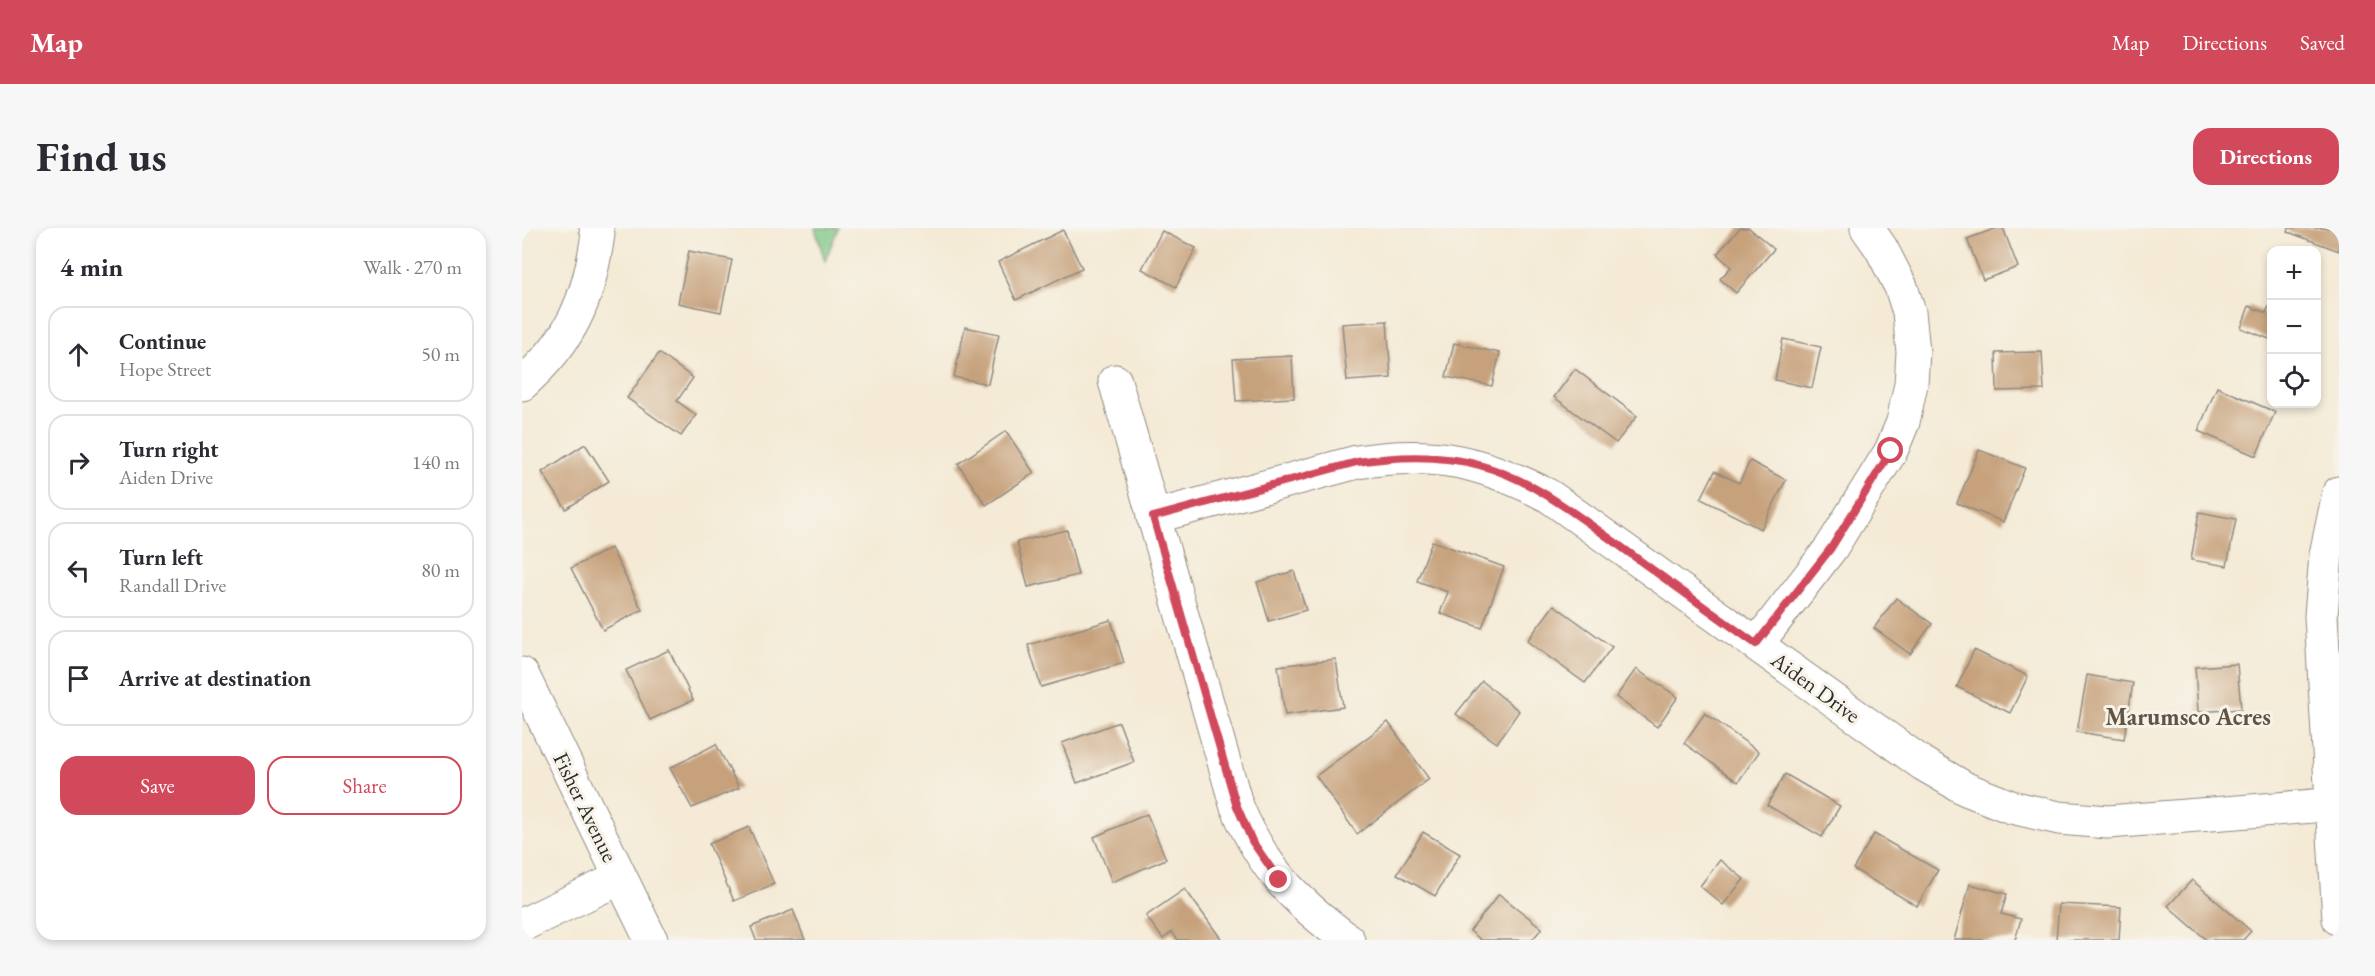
<!DOCTYPE html>
<meta charset="utf-8">
<style>
body{margin:0;font-family:"EB Garamond",serif;background:#f7f7f7;color:#2b2b33}
.controls{position:absolute;right:18px;top:18px;display:grid;overflow:hidden;border-radius:12px;box-shadow:0 3px 9px #0003}
.controls button{width:54px;height:54px;display:grid;place-items:center;padding:0;border:0;border-bottom:2px solid #e1e1e2;background:#fff;color:#2b2b33;font:30px sans-serif}
.stop{position:absolute;width:18px;height:18px;margin:-14px;border:4px solid #d1495b;border-radius:50%;background:#fff}
.stop.end{background:#d1495b;border-color:#fff;box-shadow:0 2px 6px #0008}
.list{margin:0;padding:0;list-style:none}
h2{display:flex;justify-content:space-between;align-items:center;height:78px;margin:0;padding:0 24px;font-size:26px}
h2 small{font-size:20px;font-weight:400;color:#7c7c81}
.list li{display:grid;grid-template-columns:39px 1fr auto;gap:18px;align-items:center;box-sizing:border-box;height:96px;margin:0 12px 12px;padding:0 12px;border:2px solid #e1e1e2;border-radius:18px}
.list b{display:block;font-size:22px;white-space:nowrap}
.list p{margin:0;font-size:20px;white-space:nowrap;color:#7c7c81}
.list em{font-size:20px;font-style:normal;color:#7c7c81}
.actions{display:flex;gap:12px;padding:18px 24px}
.actions a{flex:1;padding:14px 0;border:2px solid #d1495b;border-radius:18px;text-align:center;font-size:21px;color:#d1495b}
.actions .main{background:#d1495b;color:#fff}
.icon{flex:none;width:33px;height:33px;fill:none;stroke:currentColor;stroke-width:2;stroke-linecap:round;stroke-linejoin:round}
.map{position:relative;flex:none;width:1817px;height:712px;overflow:hidden;border-radius:18px}
header{display:flex;align-items:center;gap:36px;box-sizing:border-box;height:84px;padding:0 30px;background:#d1495b;color:#fff}
header strong{font-size:28px}
nav{display:flex;gap:33px;margin-inline-start:auto;font-size:21px}
.intro{display:flex;align-items:center;justify-content:space-between;box-sizing:border-box;height:144px;padding:0 36px}
h1{margin:0;font-size:42px}
.button{padding:15px 27px;border-radius:18px;background:#d1495b;color:#fff;font-size:21px;font-weight:700}
main{display:flex;gap:36px;padding:0 36px}
aside{flex:1;background:#fff;border-radius:18px;box-shadow:0 3px 9px #0003}
.map>svg:first-child{display:block}
</style>
<header>
<strong>Map</strong>
<nav><a>Map</a><a>Directions</a><a>Saved</a></nav>
</header>
<div class="intro"><h1>Find us</h1><a class="button">Directions</a></div>
<main>
<aside>
<h2>4 min<small>Walk · 270 m</small></h2>
<ul class="list">
<li><svg class="icon" aria-label="ahead" viewBox="0 0 24 24"><path d="M12 20V5M6 11l6-6 6 6"/></svg><div><b>Continue</b><p>Hope Street</p></div><em>50 m</em></li>
<li><svg class="icon" aria-label="right" viewBox="0 0 24 24"><path d="M7 20v-9h11M14 6l5 5-5 5"/></svg><div><b>Turn right</b><p>Aiden Drive</p></div><em>140 m</em></li>
<li><svg class="icon" aria-label="left" viewBox="0 0 24 24"><path d="M17 20v-9H6M10 6l-5 5 5 5"/></svg><div><b>Turn left</b><p>Randall Drive</p></div><em>80 m</em></li>
<li><svg class="icon" aria-label="arrive" viewBox="0 0 24 24"><path d="M6 21V4h12l-3 4 3 4H6"/></svg><div><b>Arrive at destination</b></div></li>
</ul>
<div class="actions"><a class="main">Save</a><a>Share</a></div>
</aside>
<div class="map">
<svg width="1817" height="712" viewBox="0 0 1817 712">
<rect width="100%" height="100%" fill="#f7f3e8"/>
<filter id="ink" filterUnits="userSpaceOnUse"><feTurbulence type="fractalNoise" baseFrequency=".0167" numOctaves="2"/><feDisplacementMap in="SourceGraphic" scale="12" xChannelSelector="R" yChannelSelector="G"/><feConvolveMatrix kernelMatrix="1 2 1 2 8 2 1 2 1" color-interpolation-filters="sRGB"/></filter>
<filter id="wash" filterUnits="userSpaceOnUse"><feTurbulence type="fractalNoise" baseFrequency=".008" numOctaves="4" result="noise"/><feDisplacementMap in="SourceGraphic" scale="24" xChannelSelector="R" yChannelSelector="G"/><feGaussianBlur stdDeviation="1.35" result="paint"/><feColorMatrix in="noise" values="0 0 0 0 0 0 0 0 0 0 0 0 0 0 0 0 0 1.4 0 .05"/><feComposite in="paint" operator="in"/></filter>
<g filter="url(#wash)">
<rect width="100%" height="100%" fill="#f4ead5"/>
<!-- green -->
<polygon fill="#7bc684" stroke="#537858" stroke-width="1.5" points="293,0 316,0 303,33"/>
<g id="blocks">
<!-- building -->
<g fill="#c6a17c">
<polygon points="1218,0 1227,0 1252,21 1214,65 1198,51 1209,39 1195,26"/>
<polygon points="1475,0 1481,0 1496,39 1461,52 1445,11"/>
<polygon points="1767,0 1817,0 1817,23 1766,4"/>
<polygon points="541,2 560,40 494,72 476,34"/>
<polygon points="640,3 674,20 654,59 620,41"/>
<polygon points="167,23 210,32 199,84 156,75"/>
<polygon points="1750,71 1750,112 1719,100 1727,78 1744,85"/>
<polygon points="865,93 869,150 825,153 820,96"/>
<polygon points="443,99 477,106 466,156 432,149"/>
<polygon points="1261,111 1299,119 1290,160 1253,152"/>
<polygon points="932,115 978,125 970,158 924,149"/>
<polygon points="1520,124 1522,162 1475,163 1474,125"/>
<polygon points="137,125 171,150 155,173 174,187 159,208 105,170"/>
<polygon points="770,128 772,170 714,173 711,131"/>
<polygon points="1053,141 1115,188 1094,215 1032,169"/>
<polygon points="1695,159 1753,184 1734,228 1676,203"/>
<polygon points="484,203 512,245 464,277 436,236"/>
<polygon points="63,216 87,253 44,281 20,244"/>
<polygon points="1457,222 1503,240 1481,294 1435,275"/>
<polygon points="1228,233 1264,252 1239,301 1179,271 1193,243 1217,255"/>
<polygon points="1677,284 1714,291 1705,338 1669,332"/>
<polygon points="545,302 556,347 506,359 495,314"/>
<polygon points="910,313 982,339 960,400 918,385 926,364 895,353"/>
<polygon points="89,320 120,382 81,402 49,340"/>
<polygon points="772,343 784,382 747,393 735,354"/>
<polygon points="1374,370 1410,396 1388,426 1352,400"/>
<polygon points="1032,377 1090,419 1063,455 1005,413"/>
<polygon points="589,392 602,435 519,459 506,417"/>
<polygon points="147,422 171,472 128,492 104,442"/>
<polygon points="1452,422 1506,448 1488,485 1435,459"/>
<polygon points="814,431 821,479 763,487 756,438"/>
<polygon points="1715,436 1719,481 1676,484 1673,439"/>
<polygon points="1114,441 1156,469 1135,499 1094,469"/>
<polygon points="1565,447 1611,455 1602,511 1555,504"/>
<polygon points="960,453 997,483 975,515 934,486"/>
<polygon points="1183,485 1237,524 1216,554 1162,515"/>
<polygon points="597,494 612,534 555,555 540,515"/>
<polygon points="866,494 907,551 835,606 794,548"/>
<polygon points="194,516 217,560 170,580 148,540"/>
<polygon points="1263,546 1318,578 1300,609 1245,577"/>
<polygon points="625,586 644,631 590,654 572,609"/>
<polygon points="227,599 252,656 212,673 187,616"/>
<polygon points="901,604 938,626 913,668 875,646"/>
<polygon points="1352,606 1416,642 1395,678 1331,641"/>
<polygon points="1198,632 1222,651 1201,677 1178,658"/>
<polygon points="1670,652 1729,703 1721,712 1685,712 1646,678"/>
<polygon points="1448,656 1485,666 1479,686 1499,691 1493,712 1432,712"/>
<polygon points="663,661 700,712 656,712 650,704 641,711 624,688"/>
<polygon points="977,666 1020,700 1010,712 959,712 948,703"/>
<polygon points="1537,676 1599,679 1597,712 1534,712"/>
<polygon points="271,682 283,712 234,712 229,699"/>
</g>
</g>
</g>
<g filter="url(#ink)">
<use href="#blocks" fill-opacity="0" stroke="#908a80" stroke-width="1.5"/>
<g fill="none" stroke-linecap="round" stroke-linejoin="round">
<!-- minor casing -->
<g stroke="#908a80" stroke-width="35">
<g id="minor">
<path d="M593 153 714 576C740 640 772 672 826 712"/>
<path d="M0 156C50 112 67 71 76 6L74 0"/>
<polyline points="1817,265 1804,327 1799,388 1817,691"/>
<path d="M631 289 835 234C912 222 959 233 1027 268L1401 536 1444 561 1489 579 1537 590 1586 594 1817 576"/>
<polyline points="1235,416 1309,320 1369,223 1381,194 1389,156 1391,124 1387,84 1379,59 1359,20 1345,0"/>
<polyline points="0,446 129,712"/>
<polyline points="0,697 98,650"/>
</g>
</g>
<!-- minor -->
<use href="#minor" stroke="#fff" stroke-width="33"/>
</g>
</g>
<g fill="none" stroke-linecap="round" stroke-linejoin="round" filter="url(#ink)">
<!-- route -->
<path stroke="#d1495b" stroke-width="8" d="M757 652 730 613 714 576 631 289 835 234C875 228 917 226 957 237 1010 251 1053 286 1098 318 1143 351 1189 384 1234 416L1309 320 1369 223"/>
</g>
<g text-anchor="middle" stroke-width="6" stroke-linejoin="round" paint-order="stroke">
<!-- street labels -->
<g font-size="22" fill="#2b2b2b" stroke="#f7f3e8">
<text transform="translate(1294 459) rotate(36)" y="8">Aiden Drive</text>
<text transform="translate(64 579) rotate(64)" y="8">Fisher Avenue</text>
</g>
<!-- neighbourhood labels -->
<g font-size="24" font-weight="bold" fill="#615447" stroke="#f7f3e8">
<text x="1666" y="497">Marumsco Acres</text>
</g>
</g>
</svg>
<div class="controls">
<button>+</button>
<button>−</button>
<button><svg class="icon" aria-label="locate" viewBox="0 0 24 24"><circle cx="12" cy="12" r="6"/><path d="M12 2v4M12 18v4M2 12h4M18 12h4"/></svg></button>
</div>
<div class="stop" style="left:1369px;top:223px"></div>
<div class="stop end" style="left:757px;top:652px"></div>
</div>
</main>
